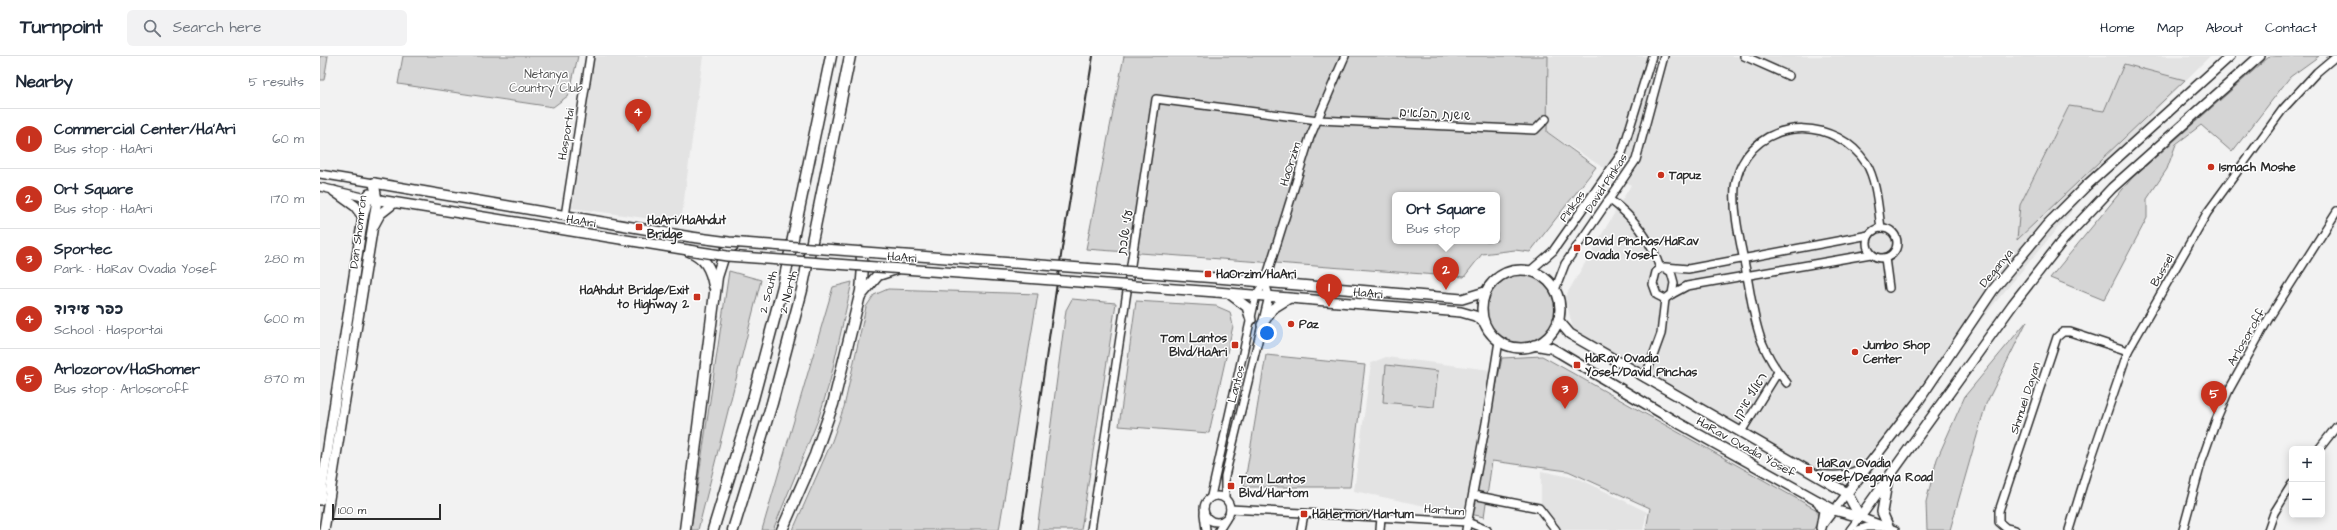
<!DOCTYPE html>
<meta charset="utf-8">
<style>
body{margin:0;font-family:"Architects Daughter","Playpen Sans Hebrew",sans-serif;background:#f2f2f3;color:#1f2937}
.controls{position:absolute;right:12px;bottom:12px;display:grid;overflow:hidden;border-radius:6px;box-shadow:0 2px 10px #0003}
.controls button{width:36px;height:36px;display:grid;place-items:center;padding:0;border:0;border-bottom:1px solid #e0e1e3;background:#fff;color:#1f2937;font:20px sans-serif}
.scale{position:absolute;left:12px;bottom:10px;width:109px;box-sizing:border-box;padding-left:4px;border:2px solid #2b2b2b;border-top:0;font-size:11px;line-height:14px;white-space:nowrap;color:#2b2b2b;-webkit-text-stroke:3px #fff;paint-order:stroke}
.you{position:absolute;left:947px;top:277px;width:14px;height:14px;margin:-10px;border:3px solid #fff;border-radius:50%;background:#1a73e8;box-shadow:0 0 0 6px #1a73e833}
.badge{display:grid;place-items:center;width:26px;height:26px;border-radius:50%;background:#c8321e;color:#fff;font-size:13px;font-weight:700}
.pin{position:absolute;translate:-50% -33px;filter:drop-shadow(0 1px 2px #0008)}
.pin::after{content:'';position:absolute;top:21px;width:14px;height:12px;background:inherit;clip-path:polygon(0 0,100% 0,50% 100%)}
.popup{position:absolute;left:1072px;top:136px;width:108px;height:52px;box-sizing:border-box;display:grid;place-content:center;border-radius:6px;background:#fff;filter:drop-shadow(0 1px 3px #0005);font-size:13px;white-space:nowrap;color:#747a83}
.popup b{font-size:15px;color:#1f2937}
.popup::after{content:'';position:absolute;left:50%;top:100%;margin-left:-8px;border:8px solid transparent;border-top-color:#fff}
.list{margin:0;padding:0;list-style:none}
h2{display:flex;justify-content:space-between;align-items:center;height:52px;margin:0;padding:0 16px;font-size:17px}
h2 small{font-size:13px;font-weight:400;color:#747a83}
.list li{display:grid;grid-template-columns:26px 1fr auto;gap:12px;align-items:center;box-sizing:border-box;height:60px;padding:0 16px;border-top:1px solid #e0e1e3}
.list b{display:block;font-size:15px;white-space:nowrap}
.list p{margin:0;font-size:13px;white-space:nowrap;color:#747a83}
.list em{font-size:13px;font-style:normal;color:#747a83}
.icon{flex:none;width:22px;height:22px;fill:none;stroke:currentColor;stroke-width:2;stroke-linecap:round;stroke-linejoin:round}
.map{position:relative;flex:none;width:2017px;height:474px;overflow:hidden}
header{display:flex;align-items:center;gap:24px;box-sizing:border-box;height:56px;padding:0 20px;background:#fff;border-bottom:1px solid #e0e1e3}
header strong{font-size:19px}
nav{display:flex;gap:22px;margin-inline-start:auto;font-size:14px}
.search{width:280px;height:36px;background:#f2f2f3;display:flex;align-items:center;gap:10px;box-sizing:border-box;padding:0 14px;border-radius:6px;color:#747a83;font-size:15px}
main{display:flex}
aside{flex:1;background:#fff}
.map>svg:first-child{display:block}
</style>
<header>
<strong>Turnpoint</strong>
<div class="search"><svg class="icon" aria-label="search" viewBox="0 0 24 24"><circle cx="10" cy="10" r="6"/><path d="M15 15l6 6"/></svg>Search here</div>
<nav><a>Home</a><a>Map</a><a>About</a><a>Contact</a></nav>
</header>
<main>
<aside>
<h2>Nearby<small>5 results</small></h2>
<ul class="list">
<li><span class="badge">1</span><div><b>Commercial Center/Ha'Ari</b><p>Bus stop · HaAri</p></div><em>60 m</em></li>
<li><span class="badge">2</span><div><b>Ort Square</b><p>Bus stop · HaAri</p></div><em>170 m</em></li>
<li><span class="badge">3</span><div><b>Sportec</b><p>Park · HaRav Ovadia Yosef</p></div><em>280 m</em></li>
<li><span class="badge">4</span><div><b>כפר עידוד</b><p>School · Hasportai</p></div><em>600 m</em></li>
<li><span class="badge">5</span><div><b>Arlozorov/HaShomer</b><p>Bus stop · Arlosoroff</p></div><em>870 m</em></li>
</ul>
</aside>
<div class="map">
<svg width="2017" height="474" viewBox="0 0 2017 474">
<rect width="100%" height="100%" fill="#f2f2f2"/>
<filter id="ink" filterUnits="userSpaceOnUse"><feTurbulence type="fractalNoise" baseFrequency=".025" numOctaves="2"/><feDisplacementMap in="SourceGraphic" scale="8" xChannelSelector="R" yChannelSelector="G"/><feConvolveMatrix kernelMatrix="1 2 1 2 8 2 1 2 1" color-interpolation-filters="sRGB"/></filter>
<g filter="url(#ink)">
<!-- built -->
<g fill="#e3e3e3">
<polygon points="274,0 383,0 361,167 252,152"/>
<polygon points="1228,0 1890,0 1839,51 1539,409 1529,413 1508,415 1498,414 1478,404 1253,273 1245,241 1311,129 1227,76"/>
<polygon points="1066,301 1171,314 1154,420 1143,458 1034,435 1051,307"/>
<polygon points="1221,415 1260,423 1327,456 1323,474 1239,474 1221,449"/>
</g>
<!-- green -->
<g fill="#d5d5d5" stroke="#808080" fill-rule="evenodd">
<polygon points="0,0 8,0 4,24 0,24"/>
<polygon points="83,0 258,0 249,39 233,51 78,28"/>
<path d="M804 0H1228L1227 76 1276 111 1210 196 1195 194 1162 198 1144 221 766 193ZM1075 139H1177V185H1075Z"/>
<polygon points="1950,0 1999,0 1970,21 1912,96 1881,69 1856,88 1847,113 1827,143 1827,162 1784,244 1730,222 1812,122"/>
<polygon points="1804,8 1865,24 1697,184 1700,149 1749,50 1784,55"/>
<polygon points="409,215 441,224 378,474 371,474"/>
<circle cx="1200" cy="253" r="35"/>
<polygon points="532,226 510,325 498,364 453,474 442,474 513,231"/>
<polygon points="568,233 718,238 679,474 473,474 512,385 524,351 546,251 554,239"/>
<polygon points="752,243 796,247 761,474 717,474 746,254"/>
<polygon points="816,245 896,250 910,256 913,270 889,377 799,370"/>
<polygon points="1707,265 1666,348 1630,474 1607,474 1606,446 1617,403 1645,340"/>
<polygon points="946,299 1045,309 1030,431 924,431"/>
<polygon points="1222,300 1497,454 1498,466 1493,474 1326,474 1330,452 1248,415 1172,405 1164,461 1150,458 1182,302"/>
<polygon points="1066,309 1118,315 1114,351 1063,346"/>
</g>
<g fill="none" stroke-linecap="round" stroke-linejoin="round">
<!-- minor casing -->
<g stroke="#2b2b2b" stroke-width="10">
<g id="minor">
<polyline points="1424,0 1469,20"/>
<polyline points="0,118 54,127"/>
<polyline points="0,131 47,142"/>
<path d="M1289 143C1315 162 1330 183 1340 212"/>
<polyline points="245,160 270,0"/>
<circle cx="1562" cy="187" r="15"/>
<polyline points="1565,202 1569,232"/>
<polygon points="1343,211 1351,216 1354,227 1352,238 1345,243 1337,239 1333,228 1336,216"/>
<polyline points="1345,211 1368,213 1549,179"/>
<polyline points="1210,215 1233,195 1302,97 1332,0"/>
<polyline points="1235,234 1245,208 1316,104 1344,0"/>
<polyline points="1352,238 1367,230 1551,198"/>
<polyline points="1325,322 1341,278 1345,243"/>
<path d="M1467 327C1457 315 1448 301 1442 286 1433 263 1431 239 1426 215 1421 188 1413 159 1415 131 1416 124 1419 114 1422 108 1448 59 1517 63 1546 107 1557 125 1558 152 1561 172"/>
<polyline points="1421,376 1458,316"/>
<polyline points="1999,393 2017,370"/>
<polyline points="1153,439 1219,452 1236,474"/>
<circle cx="897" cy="453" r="13"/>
<polyline points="891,440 936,239 945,226 990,81 1025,0"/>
<polyline points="905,442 905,420 949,240 945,226"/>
<polyline points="910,453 1147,466 1167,474"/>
<polyline points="884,458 886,474"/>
<polyline points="1502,470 1527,437"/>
<polyline points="771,474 836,43 998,64 1215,74 1226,63"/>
<polyline points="899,474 906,463"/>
<polyline points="981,474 984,458"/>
<polyline points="1060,474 1061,461"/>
<polyline points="1146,474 1166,367 1179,285"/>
<polyline points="1530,474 1540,461 1575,474"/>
<polyline points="1538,474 1547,471 1561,471"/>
<polyline points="1695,474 1686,472 1679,466 1679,455 1737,281 1743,276 1750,276 1808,295"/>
<polyline points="1749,474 1766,418 1808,295 1887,157 1963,53 1997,16 2016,0"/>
<polyline points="1863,474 1882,404 1896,364 1909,334 1949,262 2017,155"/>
<polyline points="1948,474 1954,457 1972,428"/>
</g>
</g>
<!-- major casing -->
<g stroke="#2b2b2b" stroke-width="12">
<g id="major">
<polyline points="54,127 371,181"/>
<polyline points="14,135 35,150 43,161"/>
<polyline points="47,142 368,194"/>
<polyline points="54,169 60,158 74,147"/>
<circle cx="1201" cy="253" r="39"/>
<polyline points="897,222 1142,243 1165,236"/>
<polyline points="896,236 1141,256 1155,260 1164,266"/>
<polyline points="911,239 927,251 931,264"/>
<polyline points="1238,264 1250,278 1527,437 1540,461"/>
<polyline points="942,269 952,253 968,243"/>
<polyline points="1214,289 1231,292 1240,297 1353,364 1514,454 1540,461"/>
<path d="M1500 419C1518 422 1531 420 1546 410"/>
<polyline points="1567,427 1562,456 1569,472"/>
<polyline points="1527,437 1599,344 1673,234 1727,169 1767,129 1910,0"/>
<polyline points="0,444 43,161 49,138"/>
<polyline points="1498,445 1504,455 1501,472"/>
<polyline points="1540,461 1693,248 1743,184 1792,132 1940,0"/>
<polyline points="4,474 57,144 54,127"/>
</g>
</g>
<!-- highway casing -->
<g stroke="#2b2b2b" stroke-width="13">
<g id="highway">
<path d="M369 195C385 201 391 213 394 230"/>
<polyline points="542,238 558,219 576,213"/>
<polyline points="365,474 397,221 405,196 416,187"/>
<polyline points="393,474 433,343 463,230 511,0"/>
<polyline points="413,474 452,347 482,234 530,0"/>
<polyline points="462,474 495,399 513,348 541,235 543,211 541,196"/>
</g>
</g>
<!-- minor -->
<use href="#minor" stroke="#fff" stroke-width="7"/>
<!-- major -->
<use href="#major" stroke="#fff" stroke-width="9"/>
<!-- highway -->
<use href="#highway" stroke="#fff" stroke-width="10"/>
<!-- rail -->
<polyline stroke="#2b2b2b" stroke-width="2" points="701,474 744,179 773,0"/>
<!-- major-bridge casing -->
<g stroke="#2b2b2b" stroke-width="12" stroke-linecap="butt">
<g id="major-bridge">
<polyline points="371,181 409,186 897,222"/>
<polyline points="368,194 407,200 896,236"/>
</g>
</g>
<!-- major-bridge -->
<use href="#major-bridge" stroke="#fff" stroke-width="9"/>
</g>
</g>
<!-- markers -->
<g fill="#c8321e" stroke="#fff" stroke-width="1.5">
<circle cx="1891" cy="111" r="4"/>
<circle cx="1341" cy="119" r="4"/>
<rect x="315" y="167" width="8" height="8" rx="2"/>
<rect x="1253" y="188" width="8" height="8" rx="2"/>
<rect x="884" y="214" width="8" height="8" rx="2"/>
<rect x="373" y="237" width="8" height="8" rx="2"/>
<circle cx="971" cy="268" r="4"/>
<rect x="911" y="285" width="8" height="8" rx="2"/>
<circle cx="1535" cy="296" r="4"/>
<rect x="1253" y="305" width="8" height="8" rx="2"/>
<rect x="1485" y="410" width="8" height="8" rx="2"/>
<rect x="907" y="426" width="8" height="8" rx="2"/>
<rect x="980" y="454" width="8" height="8" rx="2"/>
</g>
<g text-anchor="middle" stroke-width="3" stroke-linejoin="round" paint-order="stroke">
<!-- park labels -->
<g font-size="12" fill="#565656" stroke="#fff">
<text x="226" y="22">Netanya<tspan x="226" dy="14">Country Club</tspan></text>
</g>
<!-- street labels -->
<g font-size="12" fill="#2b2b2b" stroke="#fff">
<text transform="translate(1115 58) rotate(3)" y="4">שושנת הפלאים</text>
<text transform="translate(246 78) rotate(-81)" y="4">Hasportai</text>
<text transform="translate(970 108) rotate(-73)" y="4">HaOrzim</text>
<text transform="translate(1286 127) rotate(-57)" y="4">David Pinkas</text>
<text transform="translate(1252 150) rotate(-54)" y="4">Pinkas</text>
<text transform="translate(261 165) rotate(9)" y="4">HaAri</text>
<text transform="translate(38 176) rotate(-83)" y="4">Dan Shomron</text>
<text transform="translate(805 176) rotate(-81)" y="4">עלי שלכת</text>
<text transform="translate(582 201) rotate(4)" y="4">HaAri</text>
<text transform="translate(1676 212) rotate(-51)" y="4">Deganya</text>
<text transform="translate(1842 214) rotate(-60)" y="4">Bussel</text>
<text transform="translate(448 236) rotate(-76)" y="4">2 South</text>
<text transform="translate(468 236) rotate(-76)" y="4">2 North</text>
<text transform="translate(1048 237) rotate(5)" y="4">HaAri</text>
<text transform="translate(1926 281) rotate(-60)" y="4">Arlosoroff</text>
<text transform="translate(916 328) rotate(-76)" y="4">Lantos</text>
<text transform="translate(1430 340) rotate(-58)" y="4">ראלף איקן</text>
<text transform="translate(1705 342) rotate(-72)" y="4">Shmuel Dayan</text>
<text transform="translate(1426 391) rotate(29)" y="4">HaRav Ovadia Yosef</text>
<text transform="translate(1124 454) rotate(4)" y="4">Hartum</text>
</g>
<!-- poi labels -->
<g font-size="12" font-weight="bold" fill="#2b2b2b" stroke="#fff" text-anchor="start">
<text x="1899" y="115">Ismach Moshe</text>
<text x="1349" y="123">Tapuz</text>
<text x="327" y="168">HaAri/HaAhdut<tspan x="327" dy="14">Bridge</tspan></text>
<text x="1265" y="189">David Pinchas/HaRav<tspan x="1265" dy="14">Ovadia Yosef</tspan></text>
<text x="896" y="222">HaOrzim/HaAri</text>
<text x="369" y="238" text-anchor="end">HaAhdut Bridge/Exit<tspan x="369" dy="14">to Highway 2</tspan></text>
<text x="979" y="272">Paz</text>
<text x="907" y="286" text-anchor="end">Tom Lantos<tspan x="907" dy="14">Blvd/HaAri</tspan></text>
<text x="1543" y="293">Jumbo Shop<tspan x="1543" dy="14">Center</tspan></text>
<text x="1265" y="306">HaRav Ovadia<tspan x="1265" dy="14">Yosef/David Pinchas</tspan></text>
<text x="1497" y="411">HaRav Ovadia<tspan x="1497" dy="14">Yosef/Deganya Road</tspan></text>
<text x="919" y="427">Tom Lantos<tspan x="919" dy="14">Blvd/Hartom</tspan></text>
<text x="992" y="462">HaHermon/Hartum</text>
</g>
</g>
</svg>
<div class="controls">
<button>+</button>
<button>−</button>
</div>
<div class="scale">100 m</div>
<div class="you"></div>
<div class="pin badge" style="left:1009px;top:251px">1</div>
<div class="pin badge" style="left:1126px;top:234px">2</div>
<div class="popup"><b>Ort Square</b>Bus stop</div>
<div class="pin badge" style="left:1245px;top:353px">3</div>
<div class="pin badge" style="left:318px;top:76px">4</div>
<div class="pin badge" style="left:1894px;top:358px">5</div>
</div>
</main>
